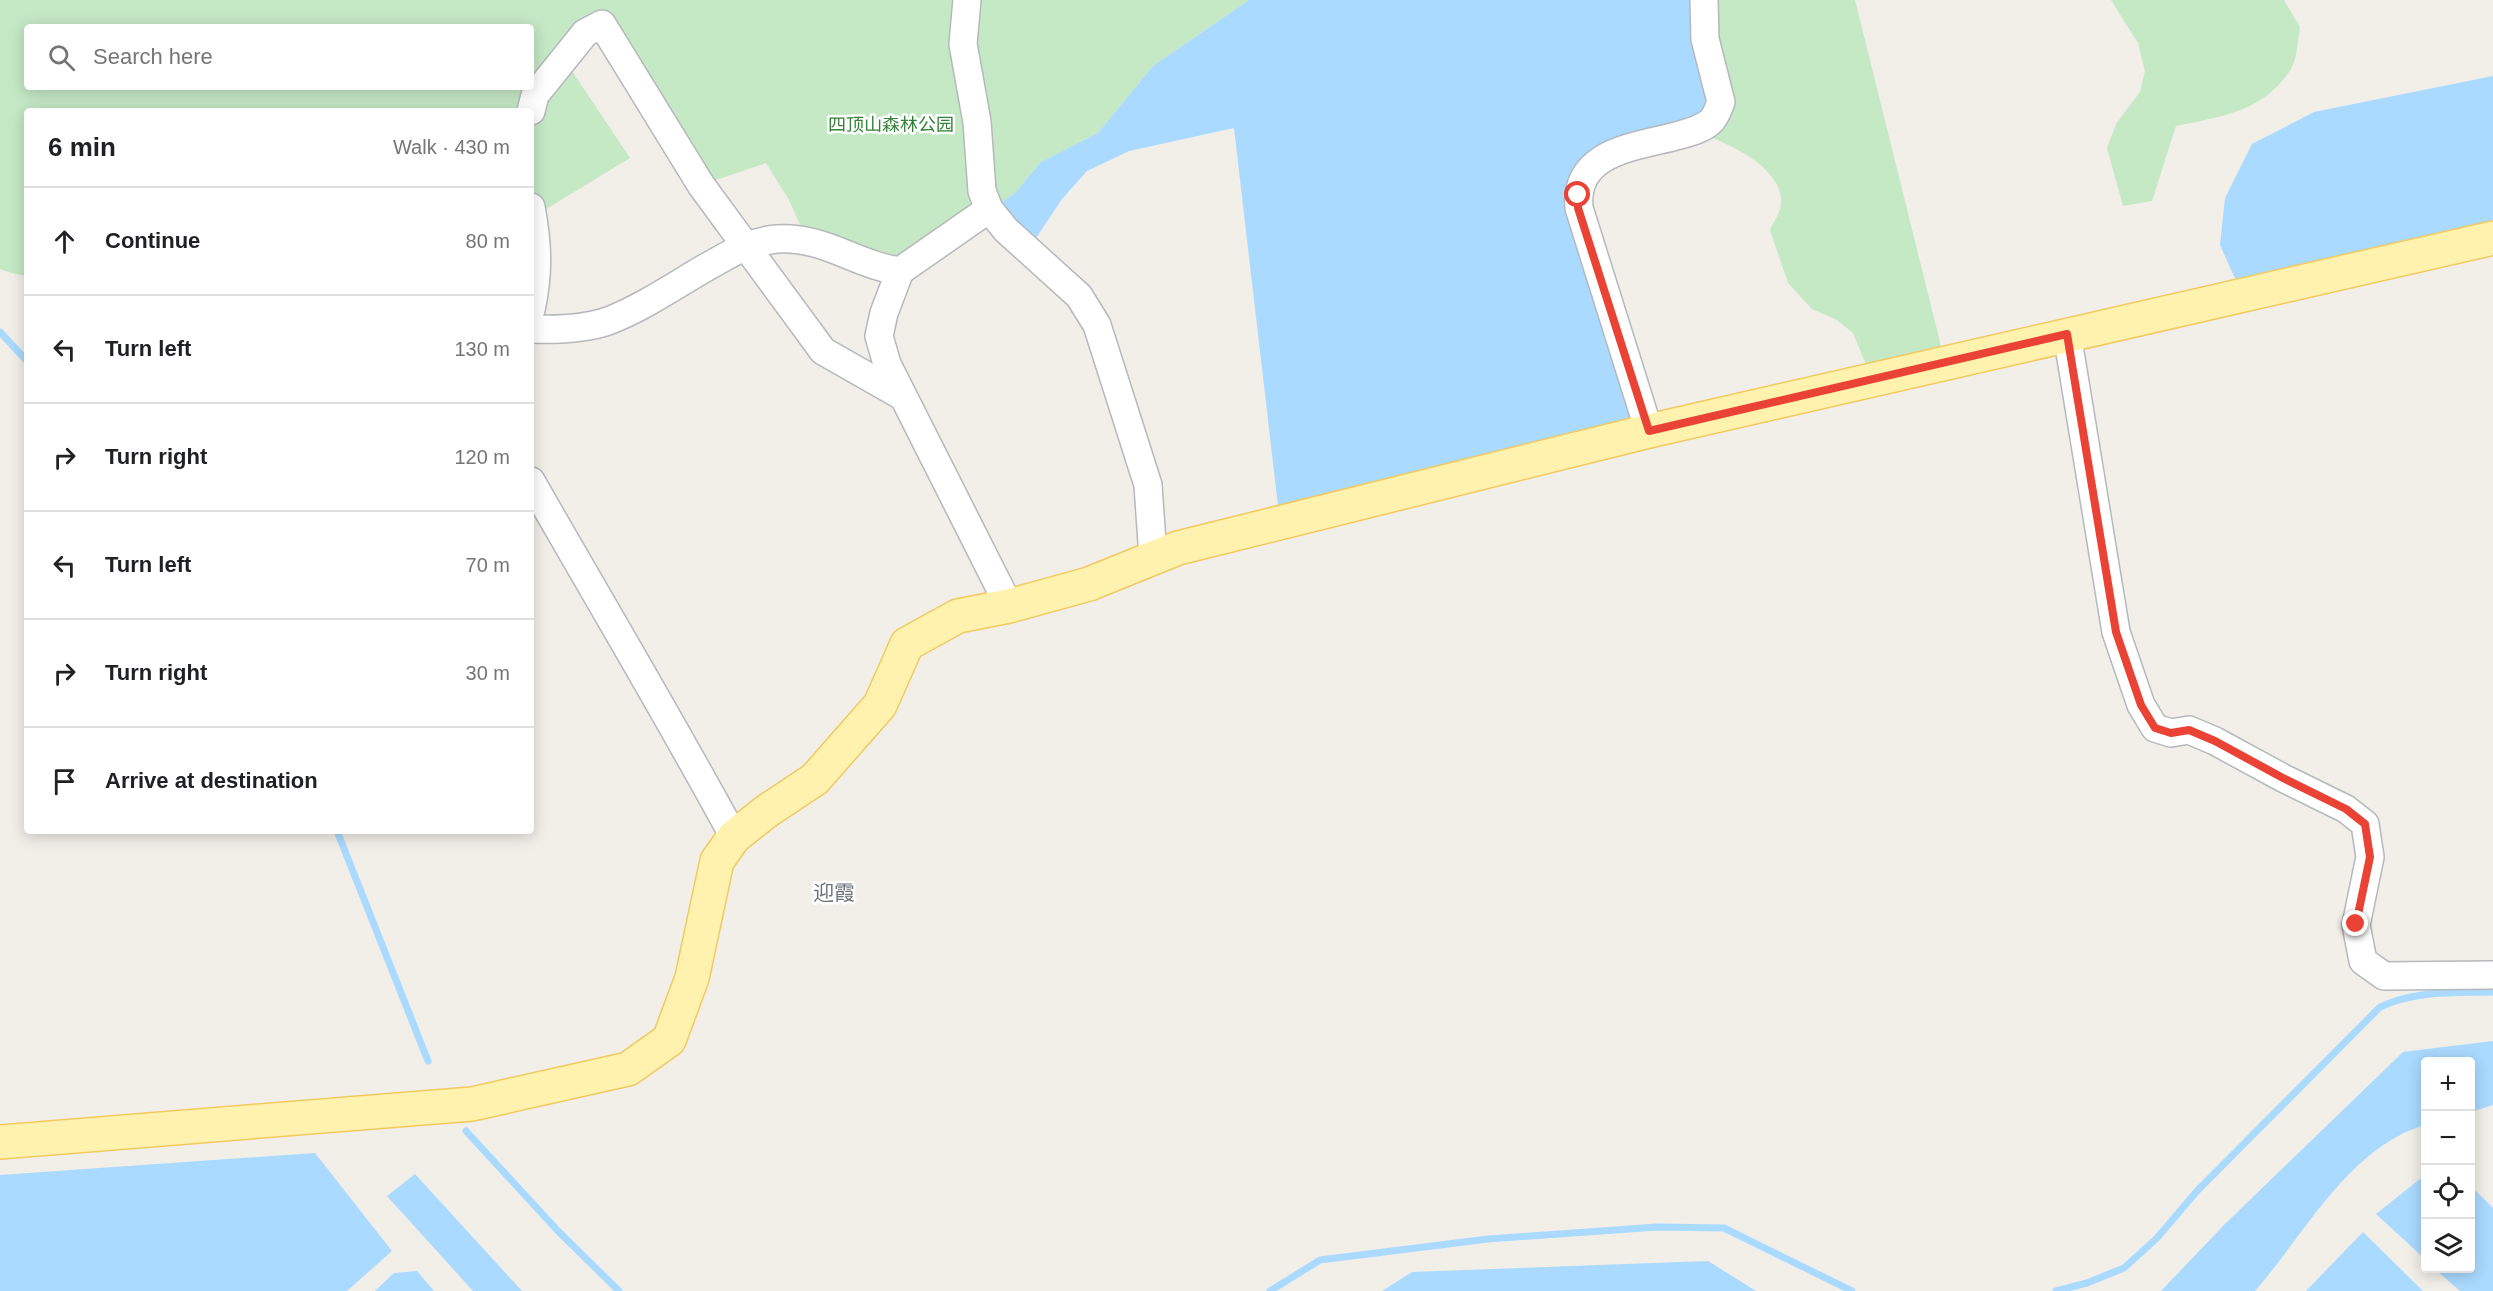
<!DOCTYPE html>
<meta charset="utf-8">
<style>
body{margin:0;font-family:Helvetica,"Noto Sans SC",sans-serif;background:#f2f2f2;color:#202124}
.controls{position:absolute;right:18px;bottom:18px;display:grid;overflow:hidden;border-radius:6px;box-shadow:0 3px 15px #0003}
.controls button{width:54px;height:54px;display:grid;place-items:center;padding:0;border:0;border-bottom:2px solid #e0e0e0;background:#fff;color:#202124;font:30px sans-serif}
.stop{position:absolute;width:18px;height:18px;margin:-14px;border:4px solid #ea4335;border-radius:50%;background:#fff}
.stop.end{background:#ea4335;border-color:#fff;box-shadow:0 2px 6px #0008}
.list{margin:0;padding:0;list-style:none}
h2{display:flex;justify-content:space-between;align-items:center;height:78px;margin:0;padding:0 24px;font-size:26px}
h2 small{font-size:20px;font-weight:400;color:#757577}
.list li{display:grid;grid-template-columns:39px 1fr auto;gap:18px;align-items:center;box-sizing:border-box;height:108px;padding:0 24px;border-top:2px solid #e0e0e0}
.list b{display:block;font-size:22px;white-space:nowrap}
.list em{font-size:20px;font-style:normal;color:#757577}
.icon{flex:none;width:33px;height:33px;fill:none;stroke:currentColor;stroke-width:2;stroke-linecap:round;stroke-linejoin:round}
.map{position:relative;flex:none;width:2493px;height:1291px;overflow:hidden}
.search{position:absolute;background:#fff;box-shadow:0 3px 15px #0003;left:24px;top:24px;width:510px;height:66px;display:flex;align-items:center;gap:15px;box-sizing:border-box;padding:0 21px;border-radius:6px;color:#757577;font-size:22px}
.panel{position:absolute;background:#fff;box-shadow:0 3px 15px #0003;left:24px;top:108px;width:510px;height:726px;border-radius:6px}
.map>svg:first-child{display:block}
</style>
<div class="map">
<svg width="2493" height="1291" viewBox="0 0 2493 1291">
<rect width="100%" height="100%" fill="#f1efe8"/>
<!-- green -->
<g fill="#c5e8c5" fill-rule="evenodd">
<path d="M0 0H1249L1153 66 1098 133 1041 162 1014 194 989 209 900 271 807 240 789 200 766 163 701 185 602 24 564 59 630 158 533 217 531 310V111H27V276L11 273 0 269ZM27 27H531V87H27Z"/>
<path d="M1704 0H1855L1945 362 1872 379 1853 333 1837 320 1812 309 1788 283 1770 230C1773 223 1780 213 1781 205 1785 166 1723 141 1694 131Z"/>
<path d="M2111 0H2284L2300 27C2298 39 2297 59 2291 69 2263 112 2222 116 2176 126L2152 201 2123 206 2107 148 2116 124 2140 92 2145 71 2138 43Z"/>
</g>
<!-- water -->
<g fill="#aadaff">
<polygon points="1249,0 1704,0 1721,102 1581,182 1649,431 1280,523 1234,128 1129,151 1087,171 1062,199 1028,250 989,209 1014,194 1041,162 1098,133 1153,66"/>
<polygon points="2493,76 2493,238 2242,294 2220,245 2225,198 2252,144 2314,112"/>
<path d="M2493 1041V1105L2471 1112 2470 1062H2426L2425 1125C2349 1147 2305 1234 2255 1291H2161L2225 1224 2403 1052Z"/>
<polygon points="315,1153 392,1251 347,1291 0,1291 0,1175"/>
<polygon points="415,1174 522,1291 473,1291 387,1196"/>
<polygon points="2425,1175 2425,1259 2376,1214"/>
<polygon points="2471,1186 2493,1208 2493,1291 2460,1291 2435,1269 2470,1268"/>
<polygon points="2363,1232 2423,1291 2306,1291"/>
<polygon points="1708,1261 1756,1291 1382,1291 1412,1272"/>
<polygon points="417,1271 434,1291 375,1291 394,1273"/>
</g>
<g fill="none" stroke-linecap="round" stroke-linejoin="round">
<!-- stream -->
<g stroke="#aadaff" stroke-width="7">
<polyline points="0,332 27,361"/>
<polyline points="337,831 428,1061"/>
<polyline points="466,1131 558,1231 619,1291"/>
<polyline points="1270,1291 1320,1260 1488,1239 1657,1227 1724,1228 1852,1291"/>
<path d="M2056 1291 2087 1283 2124 1268 2157 1238 2197 1191 2380 1007C2416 990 2454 993 2493 992"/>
</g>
<!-- minor casing -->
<g stroke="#b5b8bc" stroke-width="30">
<g id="minor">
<polyline points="967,0 963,44 977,122 982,191 989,209 1006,230 1079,296 1097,325 1148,485 1153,557"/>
<polyline points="531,111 535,95 585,33 602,24 701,185 823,351 902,396"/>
<path d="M531 207C538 245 539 272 531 310"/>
<polyline points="900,271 884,313 879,336 887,364 1009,606"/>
<path d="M531 329C556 330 585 329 608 321 642 308 674 286 705 268 731 254 746 242 777 239 824 236 856 265 900 271L989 209"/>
<polyline points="2067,334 2116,632 2141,705 2155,728 2171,733 2189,730 2215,741 2283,778 2346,809 2365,824 2370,857 2356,925 2363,961 2384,976 2493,975"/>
<path d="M1649 431 1579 208C1574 150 1637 147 1680 135 1691 132 1702 129 1710 122 1716 117 1718 109 1721 102L1705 39 1704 0"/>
<path d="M531 481C599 600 669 717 734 837"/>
</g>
</g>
<!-- major casing -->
<g stroke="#f2c960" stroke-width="36">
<polyline id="major" points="0,1142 472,1104 628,1069 669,1040 692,978 717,861 734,837 767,811 815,779 880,705 907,644 958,616 1009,606 1089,584 1178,548 1649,431 2493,238"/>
</g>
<!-- minor -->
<use href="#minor" stroke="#fff" stroke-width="27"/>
<!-- major -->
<use href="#major" stroke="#fff2af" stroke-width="33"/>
</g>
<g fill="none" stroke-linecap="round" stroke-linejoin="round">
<!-- route -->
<polyline stroke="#ea4335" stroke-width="8" points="1578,195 1578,208 1649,431 2067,334 2116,632 2141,705 2155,728 2171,733 2189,730 2215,741 2283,778 2346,809 2365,824 2370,857 2356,924"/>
</g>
<g text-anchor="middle" stroke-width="5" stroke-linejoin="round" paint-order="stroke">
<!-- park labels -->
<g font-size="18" fill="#348238" stroke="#fff">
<text x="891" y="131">四顶山森林公园</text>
</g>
<!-- quarter labels -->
<g font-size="21" fill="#70757a" stroke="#fff">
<text x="834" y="900">迎霞</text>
</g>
</g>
</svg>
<div class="controls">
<button>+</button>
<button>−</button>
<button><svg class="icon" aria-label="locate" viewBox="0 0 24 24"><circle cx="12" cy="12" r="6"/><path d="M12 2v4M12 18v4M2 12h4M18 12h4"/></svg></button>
<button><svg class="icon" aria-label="layers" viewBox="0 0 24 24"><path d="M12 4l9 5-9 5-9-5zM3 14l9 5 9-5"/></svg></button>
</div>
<div class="stop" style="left:1578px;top:195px"></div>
<div class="stop end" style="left:2356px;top:924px"></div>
<div class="search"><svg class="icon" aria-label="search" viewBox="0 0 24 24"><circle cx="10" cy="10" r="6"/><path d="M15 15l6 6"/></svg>Search here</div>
<section class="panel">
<h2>6 min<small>Walk · 430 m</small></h2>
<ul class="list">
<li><svg class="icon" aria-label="ahead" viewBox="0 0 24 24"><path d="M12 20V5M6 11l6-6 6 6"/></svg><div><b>Continue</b></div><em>80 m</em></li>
<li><svg class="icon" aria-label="left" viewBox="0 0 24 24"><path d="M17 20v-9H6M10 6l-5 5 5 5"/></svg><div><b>Turn left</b></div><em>130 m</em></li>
<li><svg class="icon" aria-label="right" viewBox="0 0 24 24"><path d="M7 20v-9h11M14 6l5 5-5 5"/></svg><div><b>Turn right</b></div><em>120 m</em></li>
<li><svg class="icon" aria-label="left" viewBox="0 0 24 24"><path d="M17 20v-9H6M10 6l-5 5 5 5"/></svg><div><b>Turn left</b></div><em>70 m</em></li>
<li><svg class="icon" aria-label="right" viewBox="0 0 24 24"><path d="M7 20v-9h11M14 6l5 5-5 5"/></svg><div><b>Turn right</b></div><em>30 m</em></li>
<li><svg class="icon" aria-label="arrive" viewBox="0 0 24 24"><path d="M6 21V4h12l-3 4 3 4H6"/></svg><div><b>Arrive at destination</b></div></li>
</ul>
</section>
</div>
